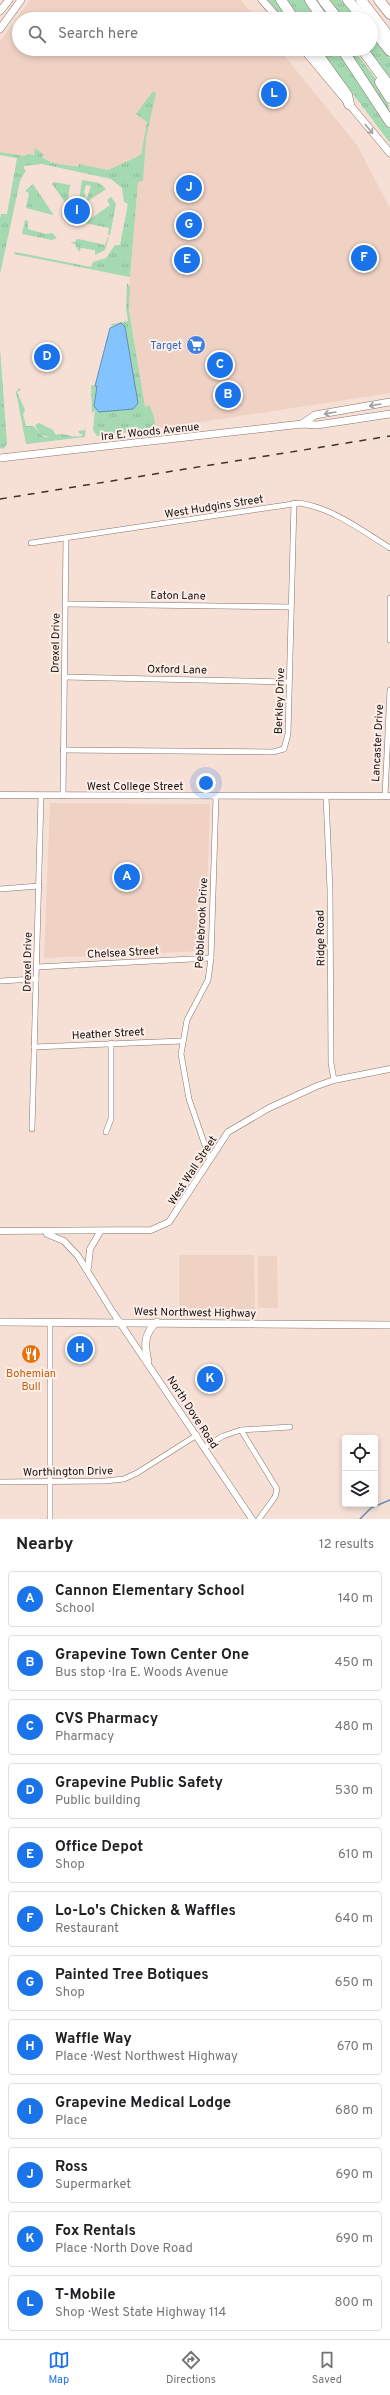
<!DOCTYPE html>
<meta charset="utf-8">
<style>
body{margin:0;font-family:Overpass,sans-serif;background:#f6f6f6;color:#202124}
.controls{position:absolute;right:12px;bottom:12px;display:grid;overflow:hidden;border-radius:4px;box-shadow:0 2px 6px #0003}
.controls button{width:36px;height:36px;display:grid;place-items:center;padding:0;border:0;border-bottom:1px solid #e0e0e0;background:#fff;color:#202124;font:20px sans-serif}
.you{position:absolute;left:206px;top:783px;width:14px;height:14px;margin:-10px;border:3px solid #fff;border-radius:50%;background:#1a73e8;box-shadow:0 0 0 6px #1a73e833}
.badge{display:grid;place-items:center;width:26px;height:26px;border-radius:50%;background:#1a73e8;color:#fff;font-size:13px;font-weight:700}
.pin{position:absolute;translate:-50% -50%;border:2px solid #fff;box-shadow:0 1px 4px #0006}
.list{margin:0;padding:0;list-style:none}
h2{display:flex;justify-content:space-between;align-items:center;height:52px;margin:0;padding:0 16px;font-size:17px}
h2 small{font-size:13px;font-weight:400;color:#757577}
.list li{display:grid;grid-template-columns:26px 1fr auto;gap:12px;align-items:center;box-sizing:border-box;height:56px;margin:0 8px 8px;padding:0 8px;border:1px solid #e0e0e0;border-radius:4px}
.list b{display:block;font-size:15px;white-space:nowrap}
.list p{margin:0;font-size:13px;white-space:nowrap;color:#757577}
.list em{font-size:13px;font-style:normal;color:#757577}
.icon{flex:none;width:22px;height:22px;fill:none;stroke:currentColor;stroke-width:2;stroke-linecap:round;stroke-linejoin:round}
.map{position:relative;flex:none;width:390px;height:1519px;overflow:hidden}
.search{position:absolute;background:#fff;box-shadow:0 2px 6px #0003;left:12px;right:12px;top:12px;height:44px;display:flex;align-items:center;gap:10px;box-sizing:border-box;padding:0 14px;border-radius:22px;color:#757577;font-size:15px}
.sheet{height:820px;background:#fff}
nav{display:flex;justify-content:space-around;align-items:center;box-sizing:border-box;height:56px;border-top:1px solid #e0e0e0;background:#fff;font-size:11px;color:#757577}
nav a{display:grid;justify-items:center;gap:2px}
nav .on{color:#1a73e8}
.map>svg:first-child{display:block}
</style>
<div class="map">
<svg width="390" height="1519" viewBox="0 0 390 1519">
<defs>
<pattern id="grass-tufts" width="24" height="20" patternUnits="userSpaceOnUse"><rect width="24" height="20" fill="#a4d9b1"/><path d="M3 7l-1-3M5 7V3M7 7l1-3M15 17l-1-3M17 17v-4M19 17l1-3" fill="none" stroke="#8cb997"/></pattern>
</defs>
<rect width="100%" height="100%" fill="#f6dfd5"/>
<!-- built -->
<g fill="#f0d2c5">
<polygon points="30,0 241,0 256,19 19,19 19,49 279,49 357,145 390,208 390,393 156,429 154,417 150,406 145,407 128,302 138,181 142,182 146,139 156,93 141,155 108,170 79,164 78,167 53,163 35,151 34,155 24,156 0,152 0,41"/>
<polygon points="50,803 210,804 205,951 44,958"/>
<polygon points="179,1255 254,1255 255,1309 179,1309"/>
<polygon points="258,1256 277,1256 278,1308 258,1308"/>
</g>
<!-- grass -->
<g fill="url(#grass-tufts)">
<polygon points="268,0 276,0 289,19 284,19"/>
<polygon points="286,0 305,0 318,19 298,19"/>
<polygon points="329,0 341,0 358,19 345,19"/>
<polygon points="371,35 390,59 390,78 368,49 371,49"/>
<polygon points="319,49 337,49 390,129 390,143"/>
<path d="M346 49H353C366 66 390 94 390 115Z"/>
<polygon points="153,91 156,93 146,139 143,181 138,182 130,277 14,254 15,252 91,267 93,262 106,258 115,245 120,245 128,204 124,202 122,188 111,179 42,164 24,166 24,169 26,170 20,181 0,274 0,218 1,214 7,214 17,158 0,155 0,152 24,156 28,154 34,155 35,148 44,155 42,157 53,163 78,167 79,164 108,170 141,155 147,122 136,114"/>
<polygon points="82,180 99,183 106,189 81,206 81,201 87,198 91,186 86,185 84,192 86,197 79,200"/>
<polygon points="54,182 70,185 67,205 52,184"/>
<polygon points="33,184 53,214 53,215 26,208 29,193 25,191"/>
<polygon points="111,197 116,204 110,235 108,235 109,228 85,223 110,205 107,200"/>
<polygon points="25,220 28,221 28,229 46,234 52,233 57,238 52,240 22,234"/>
<path d="M108 237H109L105 250 95 255V250L81 248 79 252 75 244 70 242H75L77 239C85 240 95 243 105 245Z"/>
<polygon points="127,283 130,287 129,310 145,407 150,406 154,417 156,429 97,436 93,430 95,410 92,413 91,385 97,386 94,401 97,410 133,409 138,403 125,327 121,323 111,326 112,324 128,321 126,308"/>
<polygon points="0,348 7,444 3,449 0,448"/>
<path d="M19 388 21 390 17 392 25 410 23 414 26 426H33C50 443 39 436 61 434 68 434 73 438 81 436L83 434H80L78 431 85 430 86 426 85 437 26 444 16 392Z"/>
<path d="M39 423 53 430 56 435C46 439 39 435 35 425Z"/>
</g>
<!-- water -->
<polygon fill="#83c3fe" stroke="#638db6" points="121,323 125,327 138,403 133,409 99,412 94,406 97,386 95,386 110,328"/>
<g fill="none" stroke-linecap="round" stroke-linejoin="round">
<!-- stream -->
<polyline stroke="#638db6" stroke-width="1.5" points="360,1519 371,1508 390,1500"/>
<!-- minor casing -->
<g stroke="#88746b" stroke-width="6">
<g id="minor">
<path d="M31 543 300 503C334 509 361 530 390 548"/>
<polyline points="390,598 390,640"/>
<polyline points="66,604 291,607"/>
<polyline points="64,677 289,682"/>
<polyline points="63,750 273,752 284,749 288,734 294,503"/>
<polyline points="63,796 66,538"/>
<polyline points="326,796 330,890 331,1063 334,1080"/>
<polyline points="385,796 390,690"/>
<polyline points="0,889 39,886"/>
<polyline points="37,967 211,958"/>
<polyline points="0,981 36,979"/>
<polyline points="34,1047 182,1041"/>
<polyline points="32,1129 41,796"/>
<polyline points="106,1132 111,1119 111,1043"/>
<polyline points="210,1160 189,1099 181,1054 187,1020 208,980 211,958 216,796"/>
<polyline points="50,1322 50,1519"/>
<polyline points="241,1430 290,1427"/>
<polyline points="205,1447 223,1436 241,1430 277,1489 275,1497 259,1519"/>
<polyline points="0,1482 105,1481 124,1479 137,1473 197,1435"/>
</g>
</g>
<!-- tertiary casing -->
<g stroke="#88746b" stroke-width="7">
<g id="tertiary">
<polyline points="0,795 390,796"/>
<polyline points="0,1231 151,1230 169,1222 228,1132 269,1108 317,1086 334,1080 390,1069"/>
<polyline points="47,1234 64,1241 78,1256 112,1311 252,1519"/>
<polyline points="88,1268 90,1249 100,1232"/>
</g>
</g>
<!-- secondary casing -->
<g stroke="#88746b" stroke-width="8">
<g id="secondary">
<polyline points="262,0 279,19"/>
<polyline points="0,11 9,0"/>
<polyline points="0,29 21,0"/>
<polyline points="303,49 390,153"/>
<polyline points="302,424 315,415 390,402"/>
<polyline points="0,458 302,424 317,425 390,414"/>
<polyline points="0,1322 390,1325"/>
<path d="M148 1361C144 1345 144 1333 157 1322"/>
</g>
</g>
<!-- motorway casing -->
<g stroke="#88746b" stroke-width="11">
<g id="motorway">
<polyline points="281,0 294,19"/>
<polyline points="310,0 323,19"/>
<polyline points="323,0 338,19"/>
<polyline points="348,0 364,19"/>
<polyline points="361,0 390,38"/>
<polyline points="379,0 390,14"/>
<polyline points="371,27 390,51"/>
<polyline points="314,49 347,95 349,104"/>
<polyline points="342,49 390,122"/>
<polyline points="362,49 390,87"/>
<polyline points="380,82 390,98"/>
</g>
</g>
<!-- minor -->
<use href="#minor" stroke="#fff" stroke-width="5"/>
<!-- tertiary -->
<use href="#tertiary" stroke="#fff" stroke-width="6"/>
<!-- secondary -->
<use href="#secondary" stroke="#fff" stroke-width="7"/>
<!-- motorway -->
<use href="#motorway" stroke="#fff" stroke-width="10"/>
<!-- rail -->
<polyline stroke="#3c322e" stroke-width="1.5" stroke-dasharray="7 7" stroke-linecap="butt" points="0,499 390,436"/>
</g>
<!-- one-way arrows -->
<defs><path id="oneway-shaft" d="M-6 0H5M1.5-3L5.5 0L1.5 3" fill="none" stroke-width="1.6" stroke-linecap="round" stroke-linejoin="round"/></defs>
<g stroke="#a29f9e">
<use href="#oneway-shaft" transform="translate(369 129) rotate(50)"/>
<use href="#oneway-shaft" transform="translate(375 405) rotate(170)"/>
<use href="#oneway-shaft" transform="translate(330 413) rotate(170)"/>
</g>
<!-- icons -->
<defs>
<g id="supermarket-disc" transform="scale(1)"><circle r="9.5" fill="#3f7fe0" stroke="#fceee8"/><path d="M-6-5.5h2.5l.6 2H6L4.5 2H-2.5L-4.4-4H-6ZM-1.5 3.2a1.3 1.3 0 1 0 .1 0ZM3 3.2a1.3 1.3 0 1 0 .1 0Z" fill="#fff"/></g>
<g id="restaurant-disc" transform="scale(1)"><circle r="9.5" fill="#e8710a" stroke="#fceee8"/><path d="M-5-6h1v4h1v-4h1v4h1v-4h1v5L-1.5 .5V6h-2V.5L-5-1ZM5-6V6H3V1.5H1.5Q1.5-4 5-6Z" fill="#fff"/></g>
</defs>
<g fill-rule="evenodd">
<use href="#supermarket-disc" x="196" y="345"/>
<use href="#restaurant-disc" x="31" y="1354"/>
</g>
<g text-anchor="middle" stroke-width="4" stroke-linejoin="round" paint-order="stroke">
<!-- shop labels -->
<g font-size="11" fill="#366cbe" stroke="#fceee8" text-anchor="end">
<text x="182" y="349">Target</text>
</g>
<!-- street labels -->
<g font-size="11" fill="#17100d" stroke="#fceee8">
<text transform="translate(150 431) rotate(-6)" y="4">Ira E. Woods Avenue</text>
<text transform="translate(214 506) rotate(-9)" y="4">West Hudgins Street</text>
<text transform="translate(178 595) rotate(1)" y="4">Eaton Lane</text>
<text transform="translate(55 643) rotate(-89)" y="4">Drexel Drive</text>
<text transform="translate(177 669) rotate(1)" y="4">Oxford Lane</text>
<text transform="translate(279 701) rotate(-88)" y="4">Berkley Drive</text>
<text transform="translate(377 743) rotate(-87)" y="4">Lancaster Drive</text>
<text x="135" y="790">West College Street</text>
<text transform="translate(201 923) rotate(-87)" y="4">Pebblebrook Drive</text>
<text transform="translate(320 938) rotate(-91)" y="4">Ridge Road</text>
<text transform="translate(123 952) rotate(-3)" y="4">Chelsea Street</text>
<text transform="translate(27 962) rotate(-89)" y="4">Drexel Drive</text>
<text transform="translate(108 1033) rotate(-3)" y="4">Heather Street</text>
<text transform="translate(192 1170) rotate(-57)" y="4">West Wall Street</text>
<text transform="translate(195 1312) rotate(1)" y="4">West Northwest Highway</text>
<text transform="translate(193 1412) rotate(57)" y="4">North Dove Road</text>
<text transform="translate(68 1471) rotate(-1)" y="4">Worthington Drive</text>
</g>
<!-- food labels -->
<g font-size="11" fill="#c56008" stroke="#fceee8">
<text x="31" y="1377">Bohemian<tspan x="31" dy="13">Bull</tspan></text>
</g>
</g>
</svg>
<div class="controls">
<button><svg class="icon" aria-label="locate" viewBox="0 0 24 24"><circle cx="12" cy="12" r="6"/><path d="M12 2v4M12 18v4M2 12h4M18 12h4"/></svg></button>
<button><svg class="icon" aria-label="layers" viewBox="0 0 24 24"><path d="M12 4l9 5-9 5-9-5zM3 14l9 5 9-5"/></svg></button>
</div>
<div class="you"></div>
<div class="pin badge" style="left:127px;top:877px">A</div>
<div class="pin badge" style="left:228px;top:395px">B</div>
<div class="pin badge" style="left:220px;top:365px">C</div>
<div class="pin badge" style="left:47px;top:357px">D</div>
<div class="pin badge" style="left:187px;top:260px">E</div>
<div class="pin badge" style="left:364px;top:258px">F</div>
<div class="pin badge" style="left:189px;top:225px">G</div>
<div class="pin badge" style="left:80px;top:1349px">H</div>
<div class="pin badge" style="left:77px;top:211px">I</div>
<div class="pin badge" style="left:189px;top:188px">J</div>
<div class="pin badge" style="left:210px;top:1379px">K</div>
<div class="pin badge" style="left:274px;top:94px">L</div>
<div class="search"><svg class="icon" aria-label="search" viewBox="0 0 24 24"><circle cx="10" cy="10" r="6"/><path d="M15 15l6 6"/></svg>Search here</div>
</div>
<section class="sheet">
<h2>Nearby<small>12 results</small></h2>
<ul class="list">
<li><span class="badge">A</span><div><b>Cannon Elementary School</b><p>School</p></div><em>140 m</em></li>
<li><span class="badge">B</span><div><b>Grapevine Town Center One</b><p>Bus stop · Ira E. Woods Avenue</p></div><em>450 m</em></li>
<li><span class="badge">C</span><div><b>CVS Pharmacy</b><p>Pharmacy</p></div><em>480 m</em></li>
<li><span class="badge">D</span><div><b>Grapevine Public Safety</b><p>Public building</p></div><em>530 m</em></li>
<li><span class="badge">E</span><div><b>Office Depot</b><p>Shop</p></div><em>610 m</em></li>
<li><span class="badge">F</span><div><b>Lo-Lo's Chicken &amp; Waffles</b><p>Restaurant</p></div><em>640 m</em></li>
<li><span class="badge">G</span><div><b>Painted Tree Botiques</b><p>Shop</p></div><em>650 m</em></li>
<li><span class="badge">H</span><div><b>Waffle Way</b><p>Place · West Northwest Highway</p></div><em>670 m</em></li>
<li><span class="badge">I</span><div><b>Grapevine Medical Lodge</b><p>Place</p></div><em>680 m</em></li>
<li><span class="badge">J</span><div><b>Ross</b><p>Supermarket</p></div><em>690 m</em></li>
<li><span class="badge">K</span><div><b>Fox Rentals</b><p>Place · North Dove Road</p></div><em>690 m</em></li>
<li><span class="badge">L</span><div><b>T-Mobile</b><p>Shop · West State Highway 114</p></div><em>800 m</em></li>
</ul>
</section>
<nav>
<a class="on"><svg class="icon" aria-label="map" viewBox="0 0 24 24"><path d="M3 6l6-2 6 2 6-2v14l-6 2-6-2-6 2zM9 4v14M15 6v14"/></svg>Map</a>
<a><svg class="icon" aria-label="directions" viewBox="0 0 24 24"><path d="M12 3l9 9-9 9-9-9zM9 14v-3h6M13 9l2 2-2 2"/></svg>Directions</a>
<a><svg class="icon" aria-label="saved" viewBox="0 0 24 24"><path d="M7 4h10v16l-5-4-5 4z"/></svg>Saved</a>
</nav>
